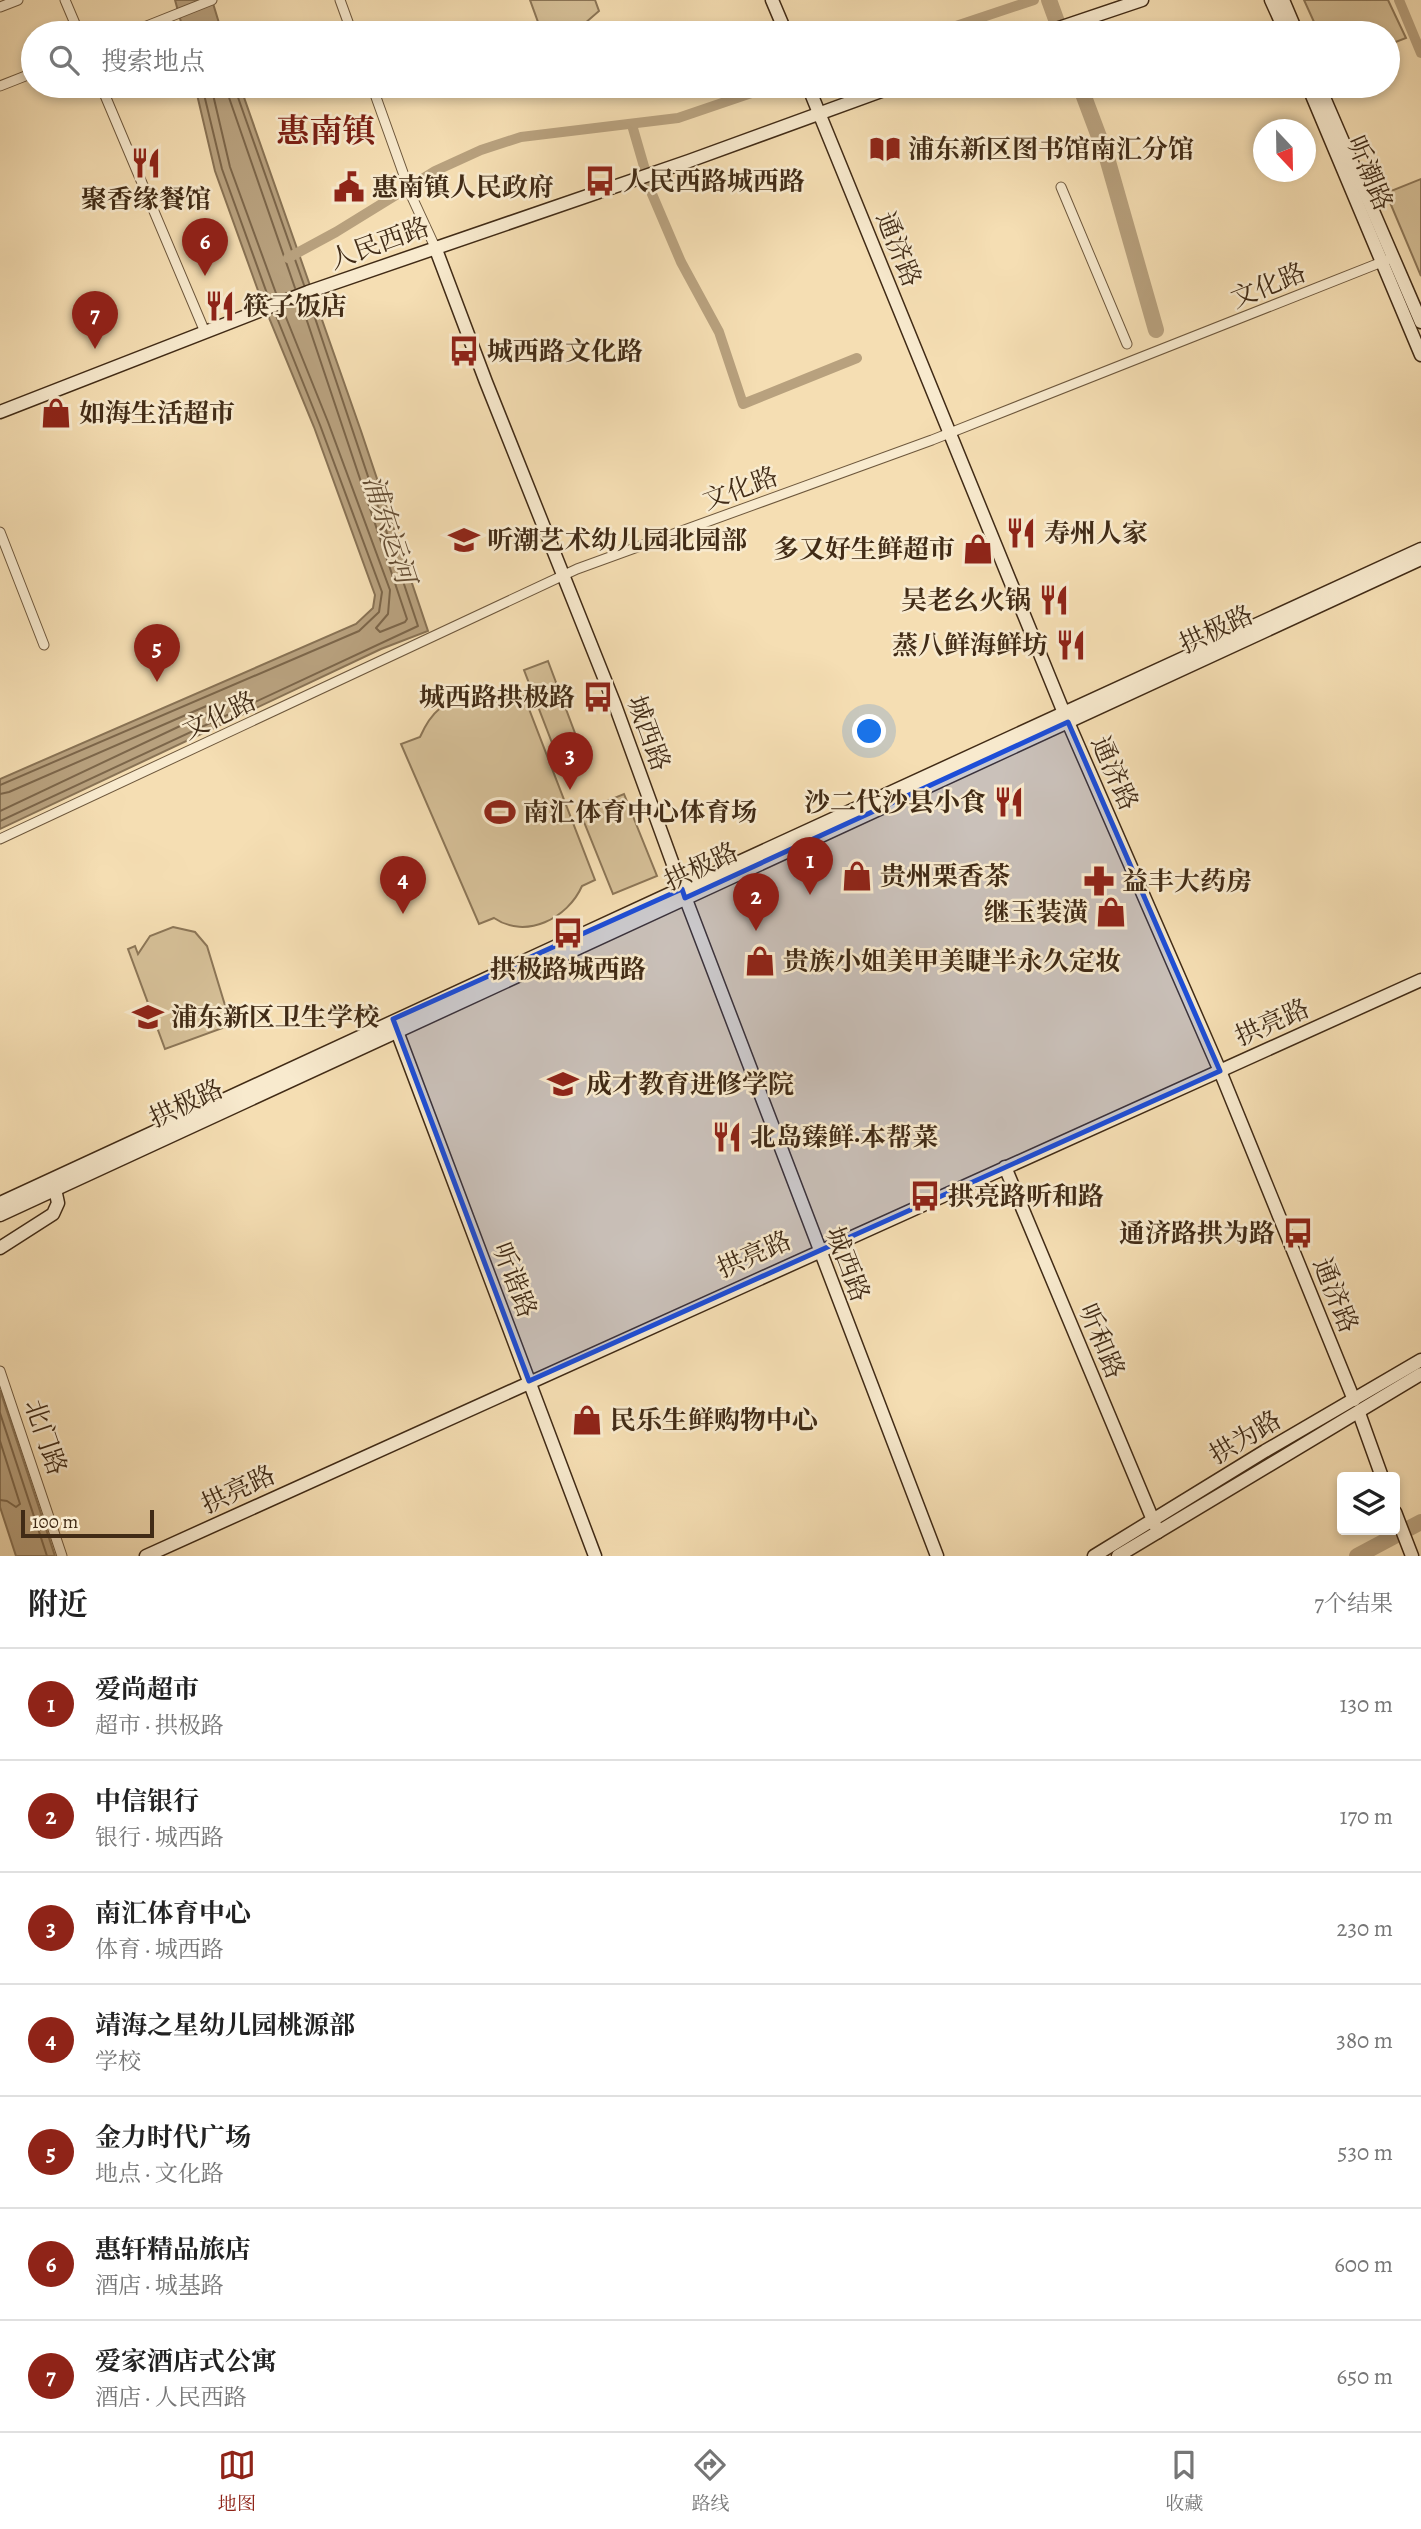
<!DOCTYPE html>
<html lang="zh">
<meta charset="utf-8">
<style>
body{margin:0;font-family:Alegreya,"Noto Serif SC",serif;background:#f2f2f2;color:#222}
.controls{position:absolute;right:21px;bottom:21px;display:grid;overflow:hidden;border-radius:7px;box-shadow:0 4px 10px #0003}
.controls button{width:63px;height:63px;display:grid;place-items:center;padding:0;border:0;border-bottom:2px solid #e0e0e0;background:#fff;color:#222;font:35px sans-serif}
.compass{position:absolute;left:1253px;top:119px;width:63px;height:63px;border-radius:50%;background:#fff;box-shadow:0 4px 10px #0003;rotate:158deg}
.scale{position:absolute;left:21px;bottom:18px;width:133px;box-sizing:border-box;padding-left:7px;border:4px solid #412b16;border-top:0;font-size:19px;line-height:24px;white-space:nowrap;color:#412b16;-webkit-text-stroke:5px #f8eace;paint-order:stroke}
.you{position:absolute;left:870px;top:732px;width:24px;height:24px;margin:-18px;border:5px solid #fff;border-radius:50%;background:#1a73e8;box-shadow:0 0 0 10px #1a73e833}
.badge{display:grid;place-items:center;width:46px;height:46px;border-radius:50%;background:#8f2418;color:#fff;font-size:23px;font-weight:700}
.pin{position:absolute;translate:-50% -58px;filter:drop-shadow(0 2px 4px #0008)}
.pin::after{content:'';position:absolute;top:37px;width:24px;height:21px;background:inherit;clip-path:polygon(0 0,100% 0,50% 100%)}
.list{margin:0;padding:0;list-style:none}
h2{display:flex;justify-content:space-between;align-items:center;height:91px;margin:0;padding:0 28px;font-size:30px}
h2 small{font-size:23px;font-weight:400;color:#767676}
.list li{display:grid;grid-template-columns:46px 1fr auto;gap:21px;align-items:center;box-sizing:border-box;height:112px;padding:0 28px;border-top:2px solid #e0e0e0}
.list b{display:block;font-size:26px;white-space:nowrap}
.list p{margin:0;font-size:23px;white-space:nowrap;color:#767676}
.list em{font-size:23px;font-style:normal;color:#767676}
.icon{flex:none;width:38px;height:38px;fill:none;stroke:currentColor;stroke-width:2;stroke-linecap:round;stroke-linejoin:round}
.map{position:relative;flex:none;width:1421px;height:1556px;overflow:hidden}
.search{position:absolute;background:#fff;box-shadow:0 4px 10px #0003;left:21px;right:21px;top:21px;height:77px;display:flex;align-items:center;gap:18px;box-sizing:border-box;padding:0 24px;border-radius:38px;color:#767676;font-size:26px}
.sheet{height:875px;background:#fff}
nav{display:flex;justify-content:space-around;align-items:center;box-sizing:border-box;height:98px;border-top:2px solid #e0e0e0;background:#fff;font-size:19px;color:#767676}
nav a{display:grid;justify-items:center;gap:4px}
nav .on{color:#8f2418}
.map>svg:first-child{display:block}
</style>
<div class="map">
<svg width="1421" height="1556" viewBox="0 0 1421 1556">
<rect width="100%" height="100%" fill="#f5deb3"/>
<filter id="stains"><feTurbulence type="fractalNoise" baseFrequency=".00286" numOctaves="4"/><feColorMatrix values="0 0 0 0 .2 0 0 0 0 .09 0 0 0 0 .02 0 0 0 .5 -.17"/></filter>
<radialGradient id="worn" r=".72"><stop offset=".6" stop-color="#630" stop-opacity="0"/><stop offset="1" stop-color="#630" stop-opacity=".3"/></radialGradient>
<!-- green -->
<g fill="#d6c098" stroke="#8c7657" stroke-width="2">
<polygon points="530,0 595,0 599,11 584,24 587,33 542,33"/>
<polygon points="1304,0 1388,0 1406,38 1388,45 1388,33 1319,33"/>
<polygon points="1421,179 1421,276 1386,193"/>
<polygon points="548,661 582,752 559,761 524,670"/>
<path d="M471 694 497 697 505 703 524 696 595 880 582 886C568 918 526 940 494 918L479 924 401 744 420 737C432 710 443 703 471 694Z"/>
<polygon points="624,794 657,876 613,894 580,812"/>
<polygon points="173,927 195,932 207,946 231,1025 165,1049 128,949 135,946 138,954 150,936"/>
</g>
<!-- water -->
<g fill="#b8a17e" stroke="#887254" stroke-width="2">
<polygon points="175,0 212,0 222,33 184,33"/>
<polygon points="195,86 240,86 361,431 428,631 381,649 0,829 0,779 356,624 373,608 375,595 314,427 260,296 215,171"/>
<polygon points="0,1390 55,1556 16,1556 0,1507"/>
</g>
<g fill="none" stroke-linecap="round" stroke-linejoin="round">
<!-- shore -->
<g stroke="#7c664a" stroke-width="2">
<polyline points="202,86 222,169 269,299"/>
<polyline points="211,86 230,167 277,296"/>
<polyline points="225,86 295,288"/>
<polyline points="234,86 304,285"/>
<polyline points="283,310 328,422 390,590 388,614 376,628 380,632 405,622 407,619 301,303"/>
<polyline points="0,785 359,631 379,612 382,592 320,425 275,313"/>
<polyline points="0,794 9,792 211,704 216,706 214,710 0,811"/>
<polyline points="0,821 418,626 309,300"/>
<polyline points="0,1413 47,1556"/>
<polyline points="0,1441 20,1504 16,1507 7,1501 0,1500"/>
</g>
<!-- canal -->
<g stroke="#b8a17e" stroke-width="10">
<polyline points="1399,0 1421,53"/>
<polyline points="935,33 1034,0"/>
<polyline points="632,125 652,194 681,262 719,332 743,404 857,358"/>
<polyline points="288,258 336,232 435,171 481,150 521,137 678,118 772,86"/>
</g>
<!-- river -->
<g stroke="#b8a17e" stroke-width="16">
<polyline points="1049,0 1061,33"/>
<polyline points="1080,86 1107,158 1156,330"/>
<polyline points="1357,1556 1421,1522"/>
</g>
<!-- street casing -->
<g stroke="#6e583d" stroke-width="11">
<g id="street">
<polyline points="65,0 79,33"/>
<polyline points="340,0 352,33"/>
<polyline points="0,7 18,0"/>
<polyline points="129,33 212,0"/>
<polyline points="0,86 33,73"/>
<polyline points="101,86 205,332"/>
<polyline points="372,86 411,195 435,247"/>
<polyline points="1061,187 1127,344"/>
<polyline points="0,532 44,645"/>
<polyline points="0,839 577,569 932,440 1387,260"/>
<polyline points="0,1371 62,1556"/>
</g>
</g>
<!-- secondary casing -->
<g stroke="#412b16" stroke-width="15">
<g id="secondary">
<polyline points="772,0 786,33"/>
<polyline points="1271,0 1286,33"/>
<polyline points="1283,0 1297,33"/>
<polyline points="1044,33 1142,0"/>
<polyline points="808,86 1064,713 1220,1071 1354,1400"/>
<polyline points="1308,86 1421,355"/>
<polyline points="1319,86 1421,322"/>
<polyline points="435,247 486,382 615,705 682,889 937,1556"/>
<polyline points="0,412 308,292 689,161 895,86"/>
<polyline points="395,1026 595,1556"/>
<polyline points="1005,1167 1158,1532"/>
<path d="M0 1203C473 983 947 767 1421 549"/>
<polyline points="0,1215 1421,559"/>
<polyline points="0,1248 53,1214 58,1203 55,1189"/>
<polyline points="1359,1413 1382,1477"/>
<polyline points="1395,1512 1412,1556"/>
<polyline points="146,1556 1421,980"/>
<polyline points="1094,1556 1265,1451 1421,1360"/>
<polyline points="1118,1556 1421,1374"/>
</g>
</g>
<!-- street -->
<use href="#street" stroke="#f8eace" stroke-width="9"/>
<!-- secondary -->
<use href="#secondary" stroke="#f8eace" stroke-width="12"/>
</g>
<!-- marked area -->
<path fill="#1d4ed8" fill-opacity="0.2" stroke="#1d4ed8" stroke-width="5" stroke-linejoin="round" d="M1068 722 1220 1071 529 1381 393 1019 682 889 685 898Z"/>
<!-- icons -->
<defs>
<g id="library-bare" transform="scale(2.415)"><path d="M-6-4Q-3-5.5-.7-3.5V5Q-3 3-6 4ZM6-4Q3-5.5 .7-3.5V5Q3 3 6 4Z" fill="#8f2418" stroke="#f8eace" stroke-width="2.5" paint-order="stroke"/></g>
<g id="restaurant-bare" transform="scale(2.415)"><path d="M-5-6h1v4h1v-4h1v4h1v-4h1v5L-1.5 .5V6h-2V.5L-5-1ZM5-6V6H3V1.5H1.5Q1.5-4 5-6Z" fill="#8f2418" stroke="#f8eace" stroke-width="2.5" paint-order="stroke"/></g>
<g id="bus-bare" transform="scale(2.415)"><path d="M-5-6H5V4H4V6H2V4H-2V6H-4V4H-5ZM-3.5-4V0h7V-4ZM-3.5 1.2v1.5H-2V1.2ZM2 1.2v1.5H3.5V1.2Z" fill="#8f2418" stroke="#f8eace" stroke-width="2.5" paint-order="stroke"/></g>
<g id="civic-bare" transform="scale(2.415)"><path d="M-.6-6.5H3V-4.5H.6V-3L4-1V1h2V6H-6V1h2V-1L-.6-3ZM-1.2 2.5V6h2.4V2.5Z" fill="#8f2418" stroke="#f8eace" stroke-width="2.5" paint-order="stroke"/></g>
<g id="shop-bare" transform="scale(2.415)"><path d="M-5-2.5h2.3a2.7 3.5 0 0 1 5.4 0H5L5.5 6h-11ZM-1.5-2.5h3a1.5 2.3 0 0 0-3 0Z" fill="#8f2418" stroke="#f8eace" stroke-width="2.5" paint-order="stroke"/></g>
<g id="school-bare" transform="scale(2.415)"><path d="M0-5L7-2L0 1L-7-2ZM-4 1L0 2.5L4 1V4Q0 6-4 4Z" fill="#8f2418" stroke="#f8eace" stroke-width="2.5" paint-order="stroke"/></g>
<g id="stadium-bare" transform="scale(2.415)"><path d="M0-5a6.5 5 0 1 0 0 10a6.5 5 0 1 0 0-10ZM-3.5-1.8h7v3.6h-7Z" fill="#8f2418" stroke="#f8eace" stroke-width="2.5" paint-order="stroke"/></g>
<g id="pharmacy-bare" transform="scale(2.415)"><path d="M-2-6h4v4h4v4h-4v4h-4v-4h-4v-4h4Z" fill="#8f2418" stroke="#f8eace" stroke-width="2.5" paint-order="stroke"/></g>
<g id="university-bare" transform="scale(2.415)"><path d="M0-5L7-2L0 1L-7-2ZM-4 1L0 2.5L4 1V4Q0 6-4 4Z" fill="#8f2418" stroke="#f8eace" stroke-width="2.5" paint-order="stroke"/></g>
</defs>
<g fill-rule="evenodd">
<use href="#library-bare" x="885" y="149"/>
<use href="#restaurant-bare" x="146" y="163"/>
<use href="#bus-bare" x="600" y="181"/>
<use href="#civic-bare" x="349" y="187"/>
<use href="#restaurant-bare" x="220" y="306"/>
<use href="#bus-bare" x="464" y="351"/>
<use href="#shop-bare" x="56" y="413"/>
<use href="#restaurant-bare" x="1021" y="533"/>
<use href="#school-bare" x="464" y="540"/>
<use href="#shop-bare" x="978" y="549"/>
<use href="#restaurant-bare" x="1054" y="600"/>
<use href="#restaurant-bare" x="1071" y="645"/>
<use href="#bus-bare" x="598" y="697"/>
<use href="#restaurant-bare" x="1009" y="802"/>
<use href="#stadium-bare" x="500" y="812"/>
<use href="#shop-bare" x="857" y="876"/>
<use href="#pharmacy-bare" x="1099" y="881"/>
<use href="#shop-bare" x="1111" y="912"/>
<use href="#bus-bare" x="568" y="933"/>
<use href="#shop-bare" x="760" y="961"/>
<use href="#university-bare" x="148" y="1017"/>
<use href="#school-bare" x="563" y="1084"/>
<use href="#restaurant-bare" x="727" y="1137"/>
<use href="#bus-bare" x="925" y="1196"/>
<use href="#bus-bare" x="1298" y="1233"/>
<use href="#shop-bare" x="587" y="1420"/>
</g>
<g text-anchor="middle" stroke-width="5" stroke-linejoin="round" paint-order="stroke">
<!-- poi labels -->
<g font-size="26" font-weight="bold" fill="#412b16" stroke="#f8eace" text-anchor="start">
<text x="908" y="158">浦东新区图书馆南汇分馆</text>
<text x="623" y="190">人民西路城西路</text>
<text x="372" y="196">惠南镇人民政府</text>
<text x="146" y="208" text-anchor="middle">聚香缘餐馆</text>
<text x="243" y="315">筷子饭店</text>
<text x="487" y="360">城西路文化路</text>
<text x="79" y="422">如海生活超市</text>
<text x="1044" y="542">寿州人家</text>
<text x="487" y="549">听潮艺术幼儿园北园部</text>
<text x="955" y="558" text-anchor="end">多又好生鲜超市</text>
<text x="1031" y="609" text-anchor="end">吴老幺火锅</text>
<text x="1048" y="654" text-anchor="end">蒸八鲜海鲜坊</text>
<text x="575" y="706" text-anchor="end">城西路拱极路</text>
<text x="986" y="811" text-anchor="end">沙二代沙县小食</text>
<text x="523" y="821">南汇体育中心体育场</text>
<text x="880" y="885">贵州栗香茶</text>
<text x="1122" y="890">益丰大药房</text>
<text x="1088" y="921" text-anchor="end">继玉装潢</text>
<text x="783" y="970">贵族小姐美甲美睫半永久定妆</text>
<text x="568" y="978" text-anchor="middle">拱极路城西路</text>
<text x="171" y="1026">浦东新区卫生学校</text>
<text x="586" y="1093">成才教育进修学院</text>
<text x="750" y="1146">北岛臻鲜·本帮菜</text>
<text x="948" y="1205">拱亮路听和路</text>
<text x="1275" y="1242" text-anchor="end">通济路拱为路</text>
<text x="610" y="1429">民乐生鲜购物中心</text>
</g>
<!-- street labels -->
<g font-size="26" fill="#412b16" stroke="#f8eace">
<text transform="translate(1370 173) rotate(67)" y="9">听潮路</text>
<text transform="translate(379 243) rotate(-20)" y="9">人民西路</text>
<text transform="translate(899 249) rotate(68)" y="9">通济路</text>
<text transform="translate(1268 285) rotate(-22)" y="9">文化路</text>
<text transform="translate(740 488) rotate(-20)" y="9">文化路</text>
<text transform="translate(1216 629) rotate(-25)" y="9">拱极路</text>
<text transform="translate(219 715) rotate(-25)" y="9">文化路</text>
<text transform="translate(649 733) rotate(70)" y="9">城西路</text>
<text transform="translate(1115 773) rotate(66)" y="9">通济路</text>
<text transform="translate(701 866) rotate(-25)" y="9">拱极路</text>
<text transform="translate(1272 1022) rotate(-24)" y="9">拱亮路</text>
<text transform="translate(186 1103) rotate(-25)" y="9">拱极路</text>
<text transform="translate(754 1254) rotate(-24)" y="9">拱亮路</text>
<text transform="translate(848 1264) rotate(69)" y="9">城西路</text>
<text transform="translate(515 1280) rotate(69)" y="9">听谐路</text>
<text transform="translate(1336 1295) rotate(68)" y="9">通济路</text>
<text transform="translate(1102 1341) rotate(67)" y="9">听和路</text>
<text transform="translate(46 1437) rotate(71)" y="9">北门路</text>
<text transform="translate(1245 1437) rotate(-31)" y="9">拱为路</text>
<text transform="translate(238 1489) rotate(-25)" y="9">拱亮路</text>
</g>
<!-- water labels -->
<g font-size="28" font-style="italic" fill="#654e35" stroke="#f8eace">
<text transform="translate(390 529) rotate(72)" y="10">浦东运河</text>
</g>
<!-- district labels -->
<g font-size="33" font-weight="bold" fill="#7a1f14" stroke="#f8eace">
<text x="326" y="142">惠南镇</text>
</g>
</g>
<rect width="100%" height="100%" filter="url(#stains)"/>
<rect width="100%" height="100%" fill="url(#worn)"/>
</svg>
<div class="controls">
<button><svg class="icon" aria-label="layers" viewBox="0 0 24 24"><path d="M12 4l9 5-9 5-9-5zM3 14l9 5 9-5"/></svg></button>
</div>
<svg class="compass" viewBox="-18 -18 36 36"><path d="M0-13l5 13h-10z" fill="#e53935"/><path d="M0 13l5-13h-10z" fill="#767676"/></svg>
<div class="scale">100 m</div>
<div class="you"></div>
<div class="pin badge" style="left:810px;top:895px">1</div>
<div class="pin badge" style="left:756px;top:931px">2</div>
<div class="pin badge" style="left:570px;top:790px">3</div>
<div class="pin badge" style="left:403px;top:914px">4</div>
<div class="pin badge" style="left:157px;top:682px">5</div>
<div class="pin badge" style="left:205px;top:276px">6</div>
<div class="pin badge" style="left:95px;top:349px">7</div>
<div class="search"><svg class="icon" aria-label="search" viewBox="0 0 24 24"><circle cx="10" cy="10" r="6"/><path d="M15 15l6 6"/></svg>搜索地点</div>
</div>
<section class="sheet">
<h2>附近<small>7个结果</small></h2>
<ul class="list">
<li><span class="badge">1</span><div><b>爱尚超市</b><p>超市 · 拱极路</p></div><em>130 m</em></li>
<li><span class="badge">2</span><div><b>中信银行</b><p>银行 · 城西路</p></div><em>170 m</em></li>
<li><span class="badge">3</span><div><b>南汇体育中心</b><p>体育 · 城西路</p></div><em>230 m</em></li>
<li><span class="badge">4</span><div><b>靖海之星幼儿园桃源部</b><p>学校</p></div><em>380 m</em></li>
<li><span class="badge">5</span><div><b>金力时代广场</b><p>地点 · 文化路</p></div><em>530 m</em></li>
<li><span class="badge">6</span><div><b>惠轩精品旅店</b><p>酒店 · 城基路</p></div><em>600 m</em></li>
<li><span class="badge">7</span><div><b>爱家酒店式公寓</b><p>酒店 · 人民西路</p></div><em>650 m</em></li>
</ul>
</section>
<nav>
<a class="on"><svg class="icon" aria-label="map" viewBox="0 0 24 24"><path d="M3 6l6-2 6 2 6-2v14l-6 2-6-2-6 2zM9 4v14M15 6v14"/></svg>地图</a>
<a><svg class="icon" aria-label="directions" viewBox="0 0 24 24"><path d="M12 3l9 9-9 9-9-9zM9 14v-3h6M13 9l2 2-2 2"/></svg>路线</a>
<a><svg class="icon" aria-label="saved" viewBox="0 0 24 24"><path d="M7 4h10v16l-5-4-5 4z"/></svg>收藏</a>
</nav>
